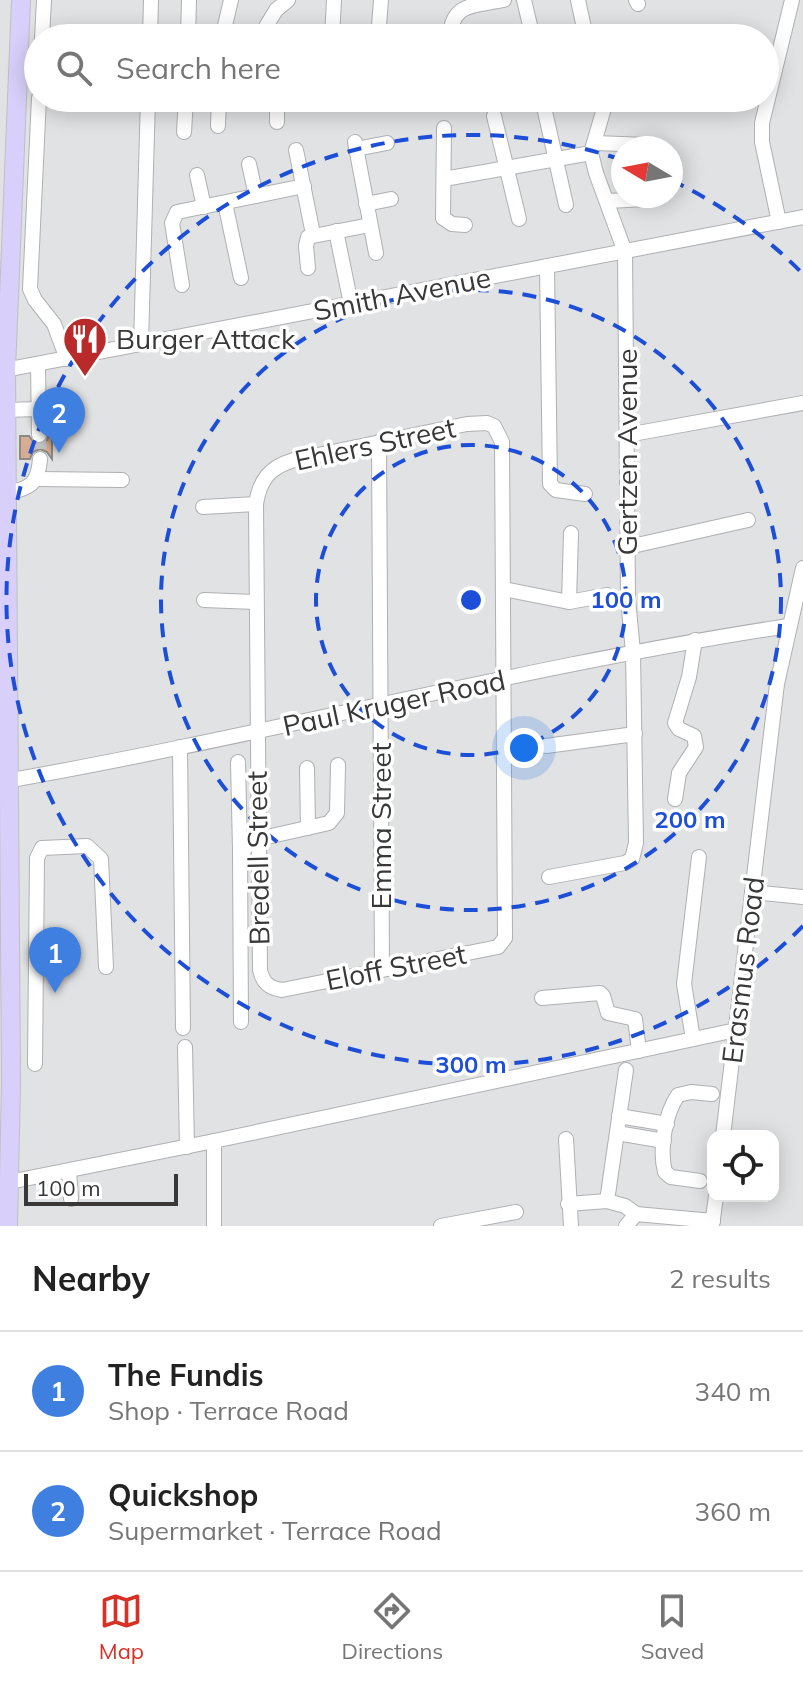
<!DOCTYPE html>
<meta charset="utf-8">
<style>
body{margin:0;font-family:Mulish,sans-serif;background:#f2f2f2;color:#222}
.controls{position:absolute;right:24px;bottom:24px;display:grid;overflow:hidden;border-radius:16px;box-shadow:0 4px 20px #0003}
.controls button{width:72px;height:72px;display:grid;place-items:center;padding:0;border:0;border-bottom:2px solid #e0e0e0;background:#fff;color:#222;font:40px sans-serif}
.compass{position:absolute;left:611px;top:136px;width:72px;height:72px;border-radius:50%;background:#fff;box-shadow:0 4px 20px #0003;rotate:280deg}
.scale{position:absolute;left:24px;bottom:20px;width:154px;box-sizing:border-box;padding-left:8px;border:4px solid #383839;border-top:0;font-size:22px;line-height:28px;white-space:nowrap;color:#383839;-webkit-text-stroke:6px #fff;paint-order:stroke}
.you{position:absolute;left:524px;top:748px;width:28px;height:28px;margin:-20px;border:6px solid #fff;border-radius:50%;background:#1a73e8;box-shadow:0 0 0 12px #1a73e833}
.badge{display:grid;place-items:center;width:52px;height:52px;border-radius:50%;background:#d93025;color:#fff;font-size:26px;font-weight:700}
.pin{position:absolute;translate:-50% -66px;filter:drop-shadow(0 2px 4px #0008)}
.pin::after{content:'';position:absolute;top:42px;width:28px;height:24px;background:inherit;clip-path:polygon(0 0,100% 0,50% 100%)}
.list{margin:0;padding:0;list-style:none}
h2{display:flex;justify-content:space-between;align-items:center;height:104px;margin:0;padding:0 32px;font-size:34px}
h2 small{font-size:26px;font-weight:400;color:#767676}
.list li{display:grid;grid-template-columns:52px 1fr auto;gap:24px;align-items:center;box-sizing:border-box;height:120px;padding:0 32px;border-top:2px solid #e0e0e0}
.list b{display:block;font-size:30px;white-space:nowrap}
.list p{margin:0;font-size:26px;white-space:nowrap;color:#767676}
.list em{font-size:26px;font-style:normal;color:#767676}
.icon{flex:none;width:44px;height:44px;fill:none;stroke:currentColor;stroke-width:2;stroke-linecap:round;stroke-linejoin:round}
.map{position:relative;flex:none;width:803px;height:1226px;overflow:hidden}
.search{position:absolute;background:#fff;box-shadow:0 4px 20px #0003;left:24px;right:24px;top:24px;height:88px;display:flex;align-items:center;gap:20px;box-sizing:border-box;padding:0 28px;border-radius:44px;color:#767676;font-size:30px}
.sheet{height:344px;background:#fff}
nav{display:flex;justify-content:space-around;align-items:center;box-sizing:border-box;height:112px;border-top:2px solid #e0e0e0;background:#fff;font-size:22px;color:#767676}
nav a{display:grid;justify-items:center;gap:4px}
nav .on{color:#d93025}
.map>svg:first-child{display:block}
</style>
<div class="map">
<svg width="803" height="1226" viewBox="0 0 803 1226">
<rect width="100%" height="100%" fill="#e1e2e4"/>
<!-- building -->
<polygon fill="#d7ac90" stroke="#8c8a88" stroke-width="2" points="49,435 52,435 52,459 47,452 40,449 33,452 30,459 20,459 20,436 29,436 34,443 40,445 47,440"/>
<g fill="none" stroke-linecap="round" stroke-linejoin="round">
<!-- minor-tunnel -->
<polyline stroke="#bfc0c2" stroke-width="14" stroke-dasharray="14 7" stroke-linecap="butt" points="39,435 40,459"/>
<!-- minor casing -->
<g stroke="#afb0b2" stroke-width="16">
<g id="minor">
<polyline points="524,0 533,38"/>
<polyline points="578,0 584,28"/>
<polyline points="636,0 638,4"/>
<polyline points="42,38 44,0"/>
<polyline points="150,38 151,0"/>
<polyline points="188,38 189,0"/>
<polyline points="222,38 231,0"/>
<polyline points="252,38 261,35 276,10 288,0"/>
<polyline points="332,38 334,0"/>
<polyline points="378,38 381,0"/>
<path d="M450 38C451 2 475 6 504 0"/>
<polyline points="39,98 30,289 35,300 54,324 67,359"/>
<polyline points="544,107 566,205"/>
<polyline points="494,116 519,219"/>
<polyline points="277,122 277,98"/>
<polyline points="218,126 219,98"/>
<polyline points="444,128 443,218 452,224 465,225"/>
<polyline points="184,132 186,98"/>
<polyline points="355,142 376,253"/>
<polyline points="595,143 647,145"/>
<polyline points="356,149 387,143"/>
<polyline points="296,150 313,234"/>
<polyline points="249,164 256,196"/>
<polyline points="197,175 204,207"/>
<polyline points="444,179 591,153"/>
<polyline points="607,201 648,199"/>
<polyline points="225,203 241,278"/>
<polyline points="366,204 391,199"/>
<polyline points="779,222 762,142 762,123 792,0"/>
<polyline points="336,231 351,304"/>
<polyline points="547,266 550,484 556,490 585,494"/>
<polyline points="308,268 306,246 308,237 370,225"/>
<polyline points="182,285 172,223 177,212 304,186"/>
<polyline points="141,344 148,98"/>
<polyline points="38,364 39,435"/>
<polyline points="0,371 803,217"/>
<polyline points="6,410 39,409"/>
<path d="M487 423 494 426 502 442 505 938 498 947 282 990C269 988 263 983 260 970L256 504C260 479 270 467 294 460L467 424Z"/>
<polyline points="627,435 803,403"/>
<polyline points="379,442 382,969"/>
<polyline points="37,479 122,480"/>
<path d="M6 493C30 489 38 484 40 459"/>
<polyline points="203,507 256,504"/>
<polyline points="628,547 748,520"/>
<polyline points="504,589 569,602 607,595"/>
<polyline points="204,600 255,602"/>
<polyline points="569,602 571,533"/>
<polyline points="546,746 635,734"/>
<polyline points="180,747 183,1028"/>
<polyline points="238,762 240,850 245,849"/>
<polyline points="307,768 308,828"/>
<path d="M0 782C264 736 524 666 788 626"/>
<polyline points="675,799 679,773 696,747 694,736 679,729 675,723 689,677 695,640"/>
<polyline points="258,839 329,823 337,813 338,765"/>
<polyline points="240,850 241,1022"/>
<polyline points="549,877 625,863 632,859 636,843 633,652 628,599 625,252 596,173 591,153 607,98"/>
<polyline points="752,892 803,897"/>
<polyline points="542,998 600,993 603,996 608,1013 635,1019 639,1051"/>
<polyline points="693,1039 684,984 699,857"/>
<polyline points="185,1047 187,1147"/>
<polyline points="35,1064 37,858 42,848 87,846 101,859 106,967"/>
<polyline points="619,1116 667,1124"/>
<polyline points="617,1133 664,1141"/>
<polyline points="723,1136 777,684 803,568"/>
<polyline points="566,1139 571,1226"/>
<polyline points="214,1141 214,1226"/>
<polyline points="69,1171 71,1199"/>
<path d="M700 1181 671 1177 665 1172C659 1149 665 1114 678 1095L691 1092 712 1094"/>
<polyline points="0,1184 214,1141 736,1030"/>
<polyline points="607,1201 626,1070"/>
<polyline points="568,1204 607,1201 625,1206 636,1214 713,1221"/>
<polyline points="441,1226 516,1212"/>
<polyline points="626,1226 636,1214"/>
<polyline points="712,1226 716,1196"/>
</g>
</g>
<!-- major casing -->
<g stroke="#bfbfc0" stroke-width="20">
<polyline id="major" points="8,1226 11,1082 6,370 21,0"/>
</g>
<!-- minor -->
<use href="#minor" stroke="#fff" stroke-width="14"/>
<!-- major -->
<use href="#major" stroke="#d8d0fa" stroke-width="18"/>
</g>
<!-- distance rings -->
<g fill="none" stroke="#1d4ed8" stroke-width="4" stroke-dasharray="14 10">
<circle cx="471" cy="600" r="155"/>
<circle cx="471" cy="600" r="310"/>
<path d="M803 926A465 465 0 1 1 622 160M671 180A465 465 0 0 1 803 274"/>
</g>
<!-- icons -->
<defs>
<g id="restaurant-pin" transform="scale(2.3)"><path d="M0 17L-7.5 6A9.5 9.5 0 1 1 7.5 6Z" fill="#b92a2b" stroke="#fff"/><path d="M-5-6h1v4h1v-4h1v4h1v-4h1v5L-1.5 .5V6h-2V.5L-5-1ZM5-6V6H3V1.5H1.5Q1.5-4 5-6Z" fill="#fff"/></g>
</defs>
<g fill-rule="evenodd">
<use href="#restaurant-pin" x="85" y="339"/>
</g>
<g text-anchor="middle" stroke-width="7" stroke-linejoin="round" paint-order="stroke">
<!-- street labels -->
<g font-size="28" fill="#383839" stroke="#fff">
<text transform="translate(402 294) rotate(-11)" y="10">Smith Avenue</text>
<text transform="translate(375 444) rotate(-12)" y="10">Ehlers Street</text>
<text transform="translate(627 452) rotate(-90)" y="10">Gertzen Avenue</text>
<text transform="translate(394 703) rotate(-12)" y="10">Paul Kruger Road</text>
<text transform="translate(381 826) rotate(-90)" y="10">Emma Street</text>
<text transform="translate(258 858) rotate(-91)" y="10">Bredell Street</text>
<text transform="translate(396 967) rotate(-11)" y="10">Eloff Street</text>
<text transform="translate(743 970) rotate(-83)" y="10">Erasmus Road</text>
</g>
<!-- poi labels -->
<g font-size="28" fill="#383839" stroke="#fff" text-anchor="start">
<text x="116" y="349">Burger Attack</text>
</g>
</g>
<circle cx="471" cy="600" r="12" fill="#1d4ed8" stroke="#fff" stroke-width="4"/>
<g font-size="24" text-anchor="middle" font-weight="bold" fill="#1d4ed8" stroke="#fff" stroke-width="7" stroke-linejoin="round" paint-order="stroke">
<text x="626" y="608">100 m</text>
<text x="690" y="828">200 m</text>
<text x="471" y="1073">300 m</text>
</g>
</svg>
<div class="controls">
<button><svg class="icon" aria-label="locate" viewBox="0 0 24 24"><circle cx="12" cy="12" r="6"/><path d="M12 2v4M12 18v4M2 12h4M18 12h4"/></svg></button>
</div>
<svg class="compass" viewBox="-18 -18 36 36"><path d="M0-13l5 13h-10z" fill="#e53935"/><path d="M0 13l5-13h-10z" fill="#767676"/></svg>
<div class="scale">100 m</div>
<div class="you"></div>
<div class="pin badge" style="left:55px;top:993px;background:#3f7fe0">1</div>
<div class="pin badge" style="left:59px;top:453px;background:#3f7fe0">2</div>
<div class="search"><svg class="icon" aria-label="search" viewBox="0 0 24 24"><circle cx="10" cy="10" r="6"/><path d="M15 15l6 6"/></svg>Search here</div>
</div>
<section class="sheet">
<h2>Nearby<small>2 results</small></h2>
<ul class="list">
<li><span class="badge" style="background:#3f7fe0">1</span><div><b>The Fundis</b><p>Shop · Terrace Road</p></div><em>340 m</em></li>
<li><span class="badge" style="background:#3f7fe0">2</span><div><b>Quickshop</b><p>Supermarket · Terrace Road</p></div><em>360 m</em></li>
</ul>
</section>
<nav>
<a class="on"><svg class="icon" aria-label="map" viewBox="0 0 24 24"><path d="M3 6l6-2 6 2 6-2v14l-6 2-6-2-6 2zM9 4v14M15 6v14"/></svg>Map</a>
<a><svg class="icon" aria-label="directions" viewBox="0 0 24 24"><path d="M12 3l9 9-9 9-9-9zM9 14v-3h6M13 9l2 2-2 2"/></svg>Directions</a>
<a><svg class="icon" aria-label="saved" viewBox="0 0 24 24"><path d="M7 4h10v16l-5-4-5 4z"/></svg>Saved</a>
</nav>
